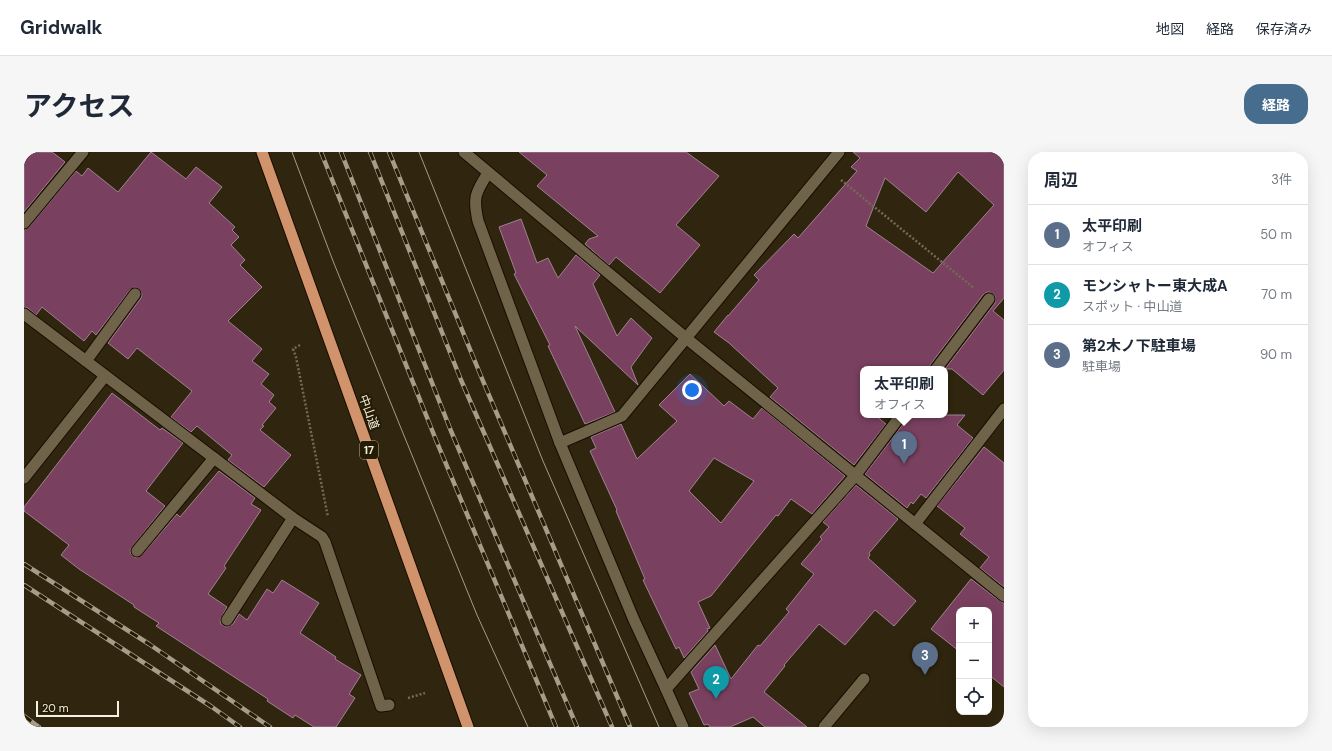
<!DOCTYPE html>
<html lang="ja">
<meta charset="utf-8">
<style>
body{margin:0;font-family:"DM Sans","Noto Sans JP",sans-serif;background:#f6f6f7;color:#1f2937}
.controls{position:absolute;right:12px;bottom:12px;display:grid;overflow:hidden;border-radius:8px;box-shadow:0 4px 16px #0002}
.controls button{width:36px;height:36px;display:grid;place-items:center;padding:0;border:0;border-bottom:1px solid #e0e1e3;background:#fff;color:#1f2937;font:20px sans-serif}
.scale{position:absolute;left:12px;bottom:10px;width:83px;box-sizing:border-box;padding-left:4px;border:2px solid #f7f0e2;border-top:0;font-size:11px;line-height:14px;white-space:nowrap;color:#f7f0e2;-webkit-text-stroke:3px #261c04;paint-order:stroke}
.you{position:absolute;left:668px;top:238px;width:14px;height:14px;margin:-10px;border:3px solid #fff;border-radius:50%;background:#1a73e8;box-shadow:0 0 0 6px #1a73e833}
.badge{display:grid;place-items:center;width:26px;height:26px;border-radius:50%;background:#466d8d;color:#fff;font-size:13px;font-weight:700}
.pin{position:absolute;translate:-50% -33px;filter:drop-shadow(0 1px 2px #0008)}
.pin::after{content:'';position:absolute;top:21px;width:14px;height:12px;background:inherit;clip-path:polygon(0 0,100% 0,50% 100%)}
.popup{position:absolute;left:836px;top:214px;width:88px;height:52px;box-sizing:border-box;display:grid;place-content:center;border-radius:8px;background:#fff;filter:drop-shadow(0 1px 3px #0005);font-size:13px;white-space:nowrap;color:#747a83}
.popup b{font-size:15px;color:#1f2937}
.popup::after{content:'';position:absolute;left:50%;top:100%;margin-left:-8px;border:8px solid transparent;border-top-color:#fff}
.list{margin:0;padding:0;list-style:none}
h2{display:flex;justify-content:space-between;align-items:center;height:52px;margin:0;padding:0 16px;font-size:17px}
h2 small{font-size:13px;font-weight:400;color:#747a83}
.list li{display:grid;grid-template-columns:26px 1fr auto;gap:12px;align-items:center;box-sizing:border-box;height:60px;padding:0 16px;border-top:1px solid #e0e1e3}
.list b{display:block;font-size:15px;white-space:nowrap}
.list p{margin:0;font-size:13px;white-space:nowrap;color:#747a83}
.list em{font-size:13px;font-style:normal;color:#747a83}
.icon{flex:none;width:22px;height:22px;fill:none;stroke:currentColor;stroke-width:2;stroke-linecap:round;stroke-linejoin:round}
.map{position:relative;flex:none;width:980px;height:575px;overflow:hidden;border-radius:16px}
header{display:flex;align-items:center;gap:24px;box-sizing:border-box;height:56px;padding:0 20px;background:#fff;border-bottom:1px solid #e0e1e3}
header strong{font-size:19px}
nav{display:flex;gap:22px;margin-inline-start:auto;font-size:14px}
.intro{display:flex;align-items:center;justify-content:space-between;box-sizing:border-box;height:96px;padding:0 24px}
h1{margin:0;font-size:28px}
.button{padding:10px 18px;border-radius:16px;background:#466d8d;color:#fff;font-size:14px;font-weight:700}
main{display:flex;gap:24px;padding:0 24px}
aside{flex:1;background:#fff;border-radius:16px;box-shadow:0 4px 16px #0002}
.map>svg:first-child{display:block}
</style>
<header>
<strong>Gridwalk</strong>
<nav><a>地図</a><a>経路</a><a>保存済み</a></nav>
</header>
<div class="intro"><h1>アクセス</h1><a class="button">経路</a></div>
<main>
<div class="map">
<svg width="980" height="575" viewBox="0 0 980 575">
<rect width="100%" height="100%" fill="#30250e"/>
<!-- building -->
<g fill="#7a405f" stroke="#9f8290" fill-rule="evenodd">
<polygon points="0,0 28,0 41,10 0,60"/>
<polygon points="127,0 162,27 172,15 198,35 185,51 211,75 208,78 215,85 207,93 221,108 216,113 238,135 204,169 238,197 228,209 245,222 237,232 250,243 245,250 252,256 238,273 240,274 236,278 267,303 240,335 204,308 208,303 173,274 167,280 147,265 168,239 113,196 104,207 84,191 117,146 118,142 115,137 111,135 106,138 72,183 68,179 60,189 18,155 12,163 4,156 0,155 0,78 5,75 52,19 58,24 64,16 94,40"/>
<polygon points="495,0 662,0 695,24 652,73 676,93 636,141 592,105 585,113 561,92 565,87 574,84 513,34 523,23"/>
<path d="M829 0H980V146L969 159 980 168V218L959 243 928 217H921L971 151V144L966 140H963L959 143 906 213 905 217H839V263H851L862 272 830 313 746 245 754 236 705 191 690 180 704 163V164L735 128 730 123 770 82 774 86 833 19 827 15 836 6ZM934 20 970 53 909 121 842 74 861 26 902 60Z"/>
<polygon points="497,67 513,111 524,106 534,126 552,103 576,123 569,132 593,184 607,166 628,186 607,215 614,233 551,174 591,260 561,272 524,194 526,193 490,122 492,121 475,75"/>
<path d="M666 222 700 254 705 249 729 267 738 256 821 324 788 362 767 347 754 364 752 363 687 444 674 450 686 476 683 477 684 479 660 506 655 495 652 497 619 428 621 427 592 359 593 358 566 299 572 296 567 285 597 272 613 307 653 269 635 253ZM690 306 730 329 697 371 665 339Z"/>
<polygon points="88,241 136,278 138,276 159,291 122,339 141,354 108,395 106,398 107,402 112,406 118,403 153,362 156,365 195,319 231,346 227,352 237,358 200,414 202,416 184,442 203,455 196,468 197,472 202,475 209,472 215,462 223,468 243,437 249,441 258,428 295,451 276,481 312,505 311,507 337,523 325,542 331,546 312,575 290,575 271,563 269,566 243,549 244,547 132,474 135,471 110,455 110,453 55,417 37,403 45,393 0,359 0,355"/>
<polygon points="884,263 941,263 933,273 949,286 902,346 897,342 889,352 887,350 883,356 841,322 883,267"/>
<polygon points="960,295 980,311 980,435 956,416 965,405 936,382 941,376 913,354"/>
<polygon points="832,333 874,367 845,401 846,403 844,406 892,449 870,474 851,458 821,493 795,472 760,513 761,514 740,540 783,575 741,575 729,565 706,575 686,575 684,572 680,573 665,541 675,537 667,520 691,493 707,527 734,493 736,494 765,460 762,457 790,422 777,412 798,387 796,385 805,375 799,370"/>
<polygon points="947,427 976,449 980,451 980,535 965,523 965,458 935,458 935,499 907,477"/>
</g>
<g fill="none" stroke-linecap="round" stroke-linejoin="round">
<!-- service casing -->
<g stroke="#180e00" stroke-width="13">
<g id="service">
<polyline points="62,209 111,142"/>
<polyline points="912,217 965,147"/>
<polyline points="0,326 81,224"/>
<polyline points="891,372 980,257"/>
<polyline points="642,537 831,324 877,263"/>
</g>
</g>
<!-- minor casing -->
<g stroke="#180e00" stroke-width="13">
<g id="minor">
<polyline points="440,0 662,186 980,444"/>
<polyline points="0,71 59,0"/>
<polyline points="0,162 269,366 298,385 301,390 357,554 365,553"/>
<polyline points="536,291 598,264 815,0"/>
<polyline points="113,399 190,306"/>
<polyline points="203,468 269,366"/>
<polyline points="642,537 659,575"/>
<polyline points="800,575 840,527"/>
</g>
</g>
<!-- tertiary casing -->
<g stroke="#180e00" stroke-width="13">
<path id="tertiary" d="M464 21C451 41 449 46 454 69L536 291 610 468 642 537"/>
</g>
<!-- trunk casing -->
<g stroke="#180e00" stroke-width="13">
<polyline id="trunk" points="238,0 444,575"/>
</g>
<!-- path -->
<g stroke="#746a56" stroke-width="2.5" stroke-dasharray="2 2" stroke-linecap="butt">
<polyline points="817,28 950,136"/>
<polyline points="276,193 269,197 272,205 304,365"/>
<polyline points="384,546 401,541"/>
</g>
<!-- service -->
<use href="#service" stroke="#6f644a" stroke-width="11"/>
<!-- minor -->
<use href="#minor" stroke="#6f644a" stroke-width="11"/>
<!-- tertiary -->
<use href="#tertiary" stroke="#6f644a" stroke-width="11"/>
<!-- trunk -->
<use href="#trunk" stroke="#d0936c" stroke-width="11"/>
<!-- tram -->
<g stroke="#a59c8a" stroke-width="1">
<polyline points="268,0 309,109 453,463 504,575"/>
<polyline points="395,0 519,309 635,575"/>
</g>
<!-- rail casing -->
<g stroke="#a59c8a" stroke-width="4.5">
<g id="rail">
<polyline points="297,0 412,288 532,575"/>
<polyline points="317,0 427,279 553,575"/>
<polyline points="346,0 437,228 588,575"/>
<polyline points="365,0 459,229 606,575"/>
<polyline points="0,412 125,492 246,575"/>
<polyline points="0,433 188,555 216,575"/>
<polyline points="0,564 15,575"/>
</g>
</g>
<!-- rail -->
<use href="#rail" stroke="#261c04" stroke-width="3" stroke-dasharray="9" stroke-linecap="butt"/>
</g>
<g text-anchor="middle" stroke-width="4" stroke-linejoin="round" paint-order="stroke">
<!-- shield labels -->
<rect fill="#261c04" stroke="#b8b09f" stroke-width="1" x="336" y="289" width="18" height="18" rx="3"/>
<g font-size="11" font-weight="bold" fill="#f7f0e2">
<text x="345" y="302">17</text>
</g>
<!-- street labels -->
<g font-size="12" fill="#f7f0e2" stroke="#261c04">
<text transform="translate(345 260) rotate(70)" y="4">中山道</text>
</g>
</g>
</svg>
<div class="controls">
<button>+</button>
<button>−</button>
<button><svg class="icon" aria-label="locate" viewBox="0 0 24 24"><circle cx="12" cy="12" r="6"/><path d="M12 2v4M12 18v4M2 12h4M18 12h4"/></svg></button>
</div>
<div class="scale">20 m</div>
<div class="you"></div>
<div class="pin badge" style="left:880px;top:312px;background:#5c6f8a">1</div>
<div class="popup"><b>太平印刷</b>オフィス</div>
<div class="pin badge" style="left:692px;top:547px;background:#0f9aa8">2</div>
<div class="pin badge" style="left:901px;top:523px;background:#5c6f8a">3</div>
</div>
<aside>
<h2>周辺<small>3件</small></h2>
<ul class="list">
<li><span class="badge" style="background:#5c6f8a">1</span><div><b>太平印刷</b><p>オフィス</p></div><em>50 m</em></li>
<li><span class="badge" style="background:#0f9aa8">2</span><div><b>モンシャトー東大成A</b><p>スポット · 中山道</p></div><em>70 m</em></li>
<li><span class="badge" style="background:#5c6f8a">3</span><div><b>第2木ノ下駐車場</b><p>駐車場</p></div><em>90 m</em></li>
</ul>
</aside>
</main>
